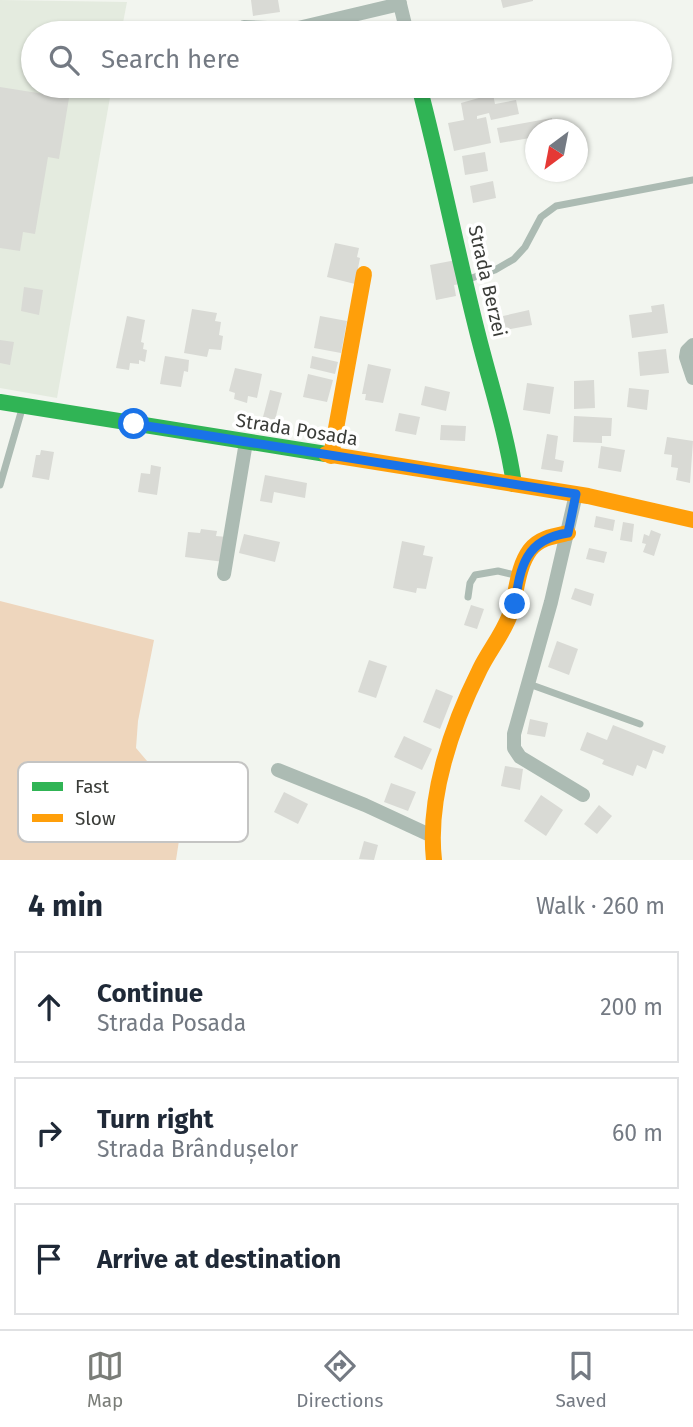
<!DOCTYPE html>
<meta charset="utf-8">
<style>
body{margin:0;font-family:"Fira Sans",sans-serif;background:#f2f2f3;color:#1f2937}
.compass{position:absolute;left:525px;top:119px;width:63px;height:63px;border-radius:50%;background:#fff;box-shadow:0 2px 5px #0004;rotate:212deg}
.stop{position:absolute;width:21px;height:21px;margin:-16px;border:5px solid #1a73e8;border-radius:50%;background:#fff}
.stop.end{background:#1a73e8;border-color:#fff;box-shadow:0 2px 7px #0008}
.list{margin:0;padding:0;list-style:none}
h2{display:flex;justify-content:space-between;align-items:center;height:91px;margin:0;padding:0 28px;font-size:30px}
h2 small{font-size:23px;font-weight:400;color:#747a83}
.list li{display:grid;grid-template-columns:46px 1fr auto;gap:21px;align-items:center;box-sizing:border-box;height:112px;margin:0 14px 14px;padding:0 14px;border:2px solid #e0e1e3;border-radius:0px}
.list b{display:block;font-size:26px;white-space:nowrap}
.list p{margin:0;font-size:23px;white-space:nowrap;color:#747a83}
.list em{font-size:23px;font-style:normal;color:#747a83}
.icon{flex:none;width:38px;height:38px;fill:none;stroke:currentColor;stroke-width:2;stroke-linecap:round;stroke-linejoin:round}
.map{position:relative;flex:none;width:693px;height:860px;overflow:hidden}
.search{position:absolute;background:#fff;box-shadow:0 2px 5px #0004;left:21px;right:21px;top:21px;height:77px;display:flex;align-items:center;gap:18px;box-sizing:border-box;padding:0 24px;border-radius:38px;color:#747a83;font-size:26px}
.sheet{height:469px;background:#fff}
nav{display:flex;justify-content:space-around;align-items:center;box-sizing:border-box;height:98px;border-top:2px solid #e0e1e3;background:#fff;font-size:19px;color:#747a83}
nav a{display:grid;justify-items:center;gap:4px}
nav .on{color:#7a7d78}
.map>svg:first-child{display:block}
</style>
<div class="map">
<svg width="693" height="860" viewBox="0 0 693 860">
<rect width="100%" height="100%" fill="#f2f5ef"/>
<!-- built -->
<polygon fill="#e4ebdf" points="0,0 127,2 121,33 33,33 33,86 112,86 57,398 0,388"/>
<!-- green -->
<polygon fill="#eed6bd" points="0,601 154,640 138,721 136,748 175,794 182,821 176,860 0,860"/>
<!-- building -->
<g fill="#d9dad5">
<polygon points="251,0 278,0 280,12 253,16"/>
<polygon points="501,0 533,0 533,1 503,8"/>
<polygon points="378,86 414,86 415,89 389,97 386,88 379,90"/>
<polygon points="0,87 69,98 59,159 48,157 35,234 23,232 20,251 0,248"/>
<polygon points="493,94 495,104 516,100 519,114 491,120 489,113 477,116 477,119 486,117 491,143 454,151 448,123 464,120 461,103"/>
<polygon points="552,118 554,130 536,130 536,137 500,143 497,128"/>
<polygon points="485,152 488,171 465,175 462,156"/>
<polygon points="493,181 496,198 473,203 470,186"/>
<polygon points="335,243 359,248 357,257 360,258 355,284 327,277"/>
<polygon points="456,260 460,284 454,285 456,296 436,300 430,265"/>
<polygon points="24,287 43,290 39,315 21,311"/>
<polygon points="664,304 668,333 632,338 629,315 652,312 651,306"/>
<polygon points="192,309 217,313 215,321 221,322 219,335 223,336 221,350 209,349 207,357 184,353"/>
<polygon points="529,310 532,325 506,330 503,316"/>
<polygon points="127,316 145,320 141,342 144,343 143,349 147,350 145,362 139,360 139,364 130,363 129,370 116,368"/>
<polygon points="320,316 347,321 341,353 314,348"/>
<polygon points="0,340 14,342 10,365 0,363"/>
<polygon points="666,349 669,373 640,376 638,352"/>
<polygon points="165,356 189,360 188,372 184,371 181,387 160,384"/>
<polygon points="312,356 338,362 335,374 310,368"/>
<polygon points="368,364 391,369 383,403 365,400 366,394 362,394"/>
<polygon points="235,368 262,374 257,398 248,396 247,403 234,399 235,393 229,391"/>
<polygon points="308,374 333,380 327,402 303,397"/>
<polygon points="594,380 595,408 574,409 574,381"/>
<polygon points="527,383 554,387 550,414 523,410"/>
<polygon points="425,386 450,392 446,411 421,405"/>
<polygon points="629,388 649,390 647,410 627,407"/>
<polygon points="270,390 282,393 275,420 263,417"/>
<polygon points="399,413 420,417 416,435 395,431"/>
<polygon points="574,416 612,418 611,436 602,436 602,443 573,442"/>
<polygon points="441,425 466,426 465,441 440,440"/>
<polygon points="547,434 558,436 555,459 564,461 562,472 541,469"/>
<polygon points="667,437 693,441 690,483 676,480 678,468 671,467 672,455 664,454"/>
<polygon points="601,446 625,450 621,472 598,468"/>
<polygon points="41,450 54,452 49,480 32,477 36,455 40,455"/>
<polygon points="151,465 161,467 157,495 138,492 141,473 150,474"/>
<polygon points="265,475 307,483 305,498 274,492 272,503 260,501"/>
<polygon points="596,516 615,520 613,531 594,527"/>
<polygon points="623,522 634,524 632,542 620,540"/>
<polygon points="201,529 217,531 216,536 227,537 224,562 185,557 188,532 200,533"/>
<polygon points="651,530 661,534 654,556 643,552 646,544 642,543 644,534 649,536"/>
<polygon points="244,534 280,542 275,562 239,553"/>
<polygon points="402,541 425,546 423,555 433,557 426,589 417,588 416,593 393,588"/>
<polygon points="589,548 607,552 604,563 586,559"/>
<polygon points="575,588 594,594 591,606 571,599"/>
<polygon points="471,605 484,609 477,629 464,625"/>
<polygon points="557,641 578,649 569,675 548,667"/>
<polygon points="369,660 387,666 376,698 358,692"/>
<polygon points="436,689 453,696 440,729 423,722"/>
<polygon points="530,719 548,723 545,737 527,734"/>
<polygon points="613,725 666,746 663,754 653,750 646,769 637,765 633,776 602,764 604,760 580,750 587,732 607,740"/>
<polygon points="404,736 432,749 422,770 394,757"/>
<polygon points="505,766 523,769 520,790 501,786"/>
<polygon points="391,783 416,792 408,811 384,802"/>
<polygon points="284,792 308,804 298,824 274,812"/>
<polygon points="541,795 563,810 546,836 524,821"/>
<polygon points="599,805 612,816 597,834 584,824"/>
<polygon points="364,841 378,845 374,860 359,859"/>
</g>
<g fill="none" stroke-linecap="round" stroke-linejoin="round">
<!-- lane -->
<g stroke="#acbbb3" stroke-width="7">
<polyline points="466,280 495,270 514,259 525,247 541,217 556,206 693,180"/>
<polyline points="0,485 22,409"/>
<polyline points="468,597 470,583 475,575 498,571 519,576"/>
<polyline points="529,684 640,724"/>
</g>
<!-- street -->
<g stroke="#acbbb3" stroke-width="14">
<polyline points="399,0 407,33"/>
<polyline points="244,27 294,29 400,4"/>
<polyline points="693,345 687,351 686,357 693,378"/>
<polyline points="576,494 551,602 514,734 514,748 520,757 583,795"/>
<polyline points="224,574 246,442"/>
<polyline points="278,770 365,805 432,836"/>
</g>
<!-- fast -->
<g stroke="#30b455" stroke-width="16">
<path d="M419 86C440 166 456 247 476 327 489 380 506 430 514 484"/>
<polyline points="0,402 326,454"/>
</g>
<!-- slow -->
<g stroke="#ff9f0a" stroke-width="16">
<polyline points="326,454 588,496 693,520"/>
<polyline points="331,456 364,274"/>
<path d="M434 860C427 797 452 725 480 669 489 651 502 635 509 617 517 596 516 569 530 550 539 538 554 536 568 533"/>
</g>
</g>
<g fill="none" stroke-linecap="round" stroke-linejoin="round">
<!-- route -->
<path stroke="#1a73e8" stroke-width="9" d="M134 424 576 494 568 533C526 539 520 566 515 604"/>
</g>
<g text-anchor="middle" stroke-width="7" stroke-linejoin="round" paint-order="stroke">
<!-- street labels -->
<g font-size="19" fill="#3a3c38" stroke="#fff">
<text transform="translate(488 281) rotate(77)" y="7">Strada Berzei</text>
<text transform="translate(297 429) rotate(9)" y="7">Strada Posada</text>
</g>
</g>
<!-- legend -->
<rect x="18" y="762" width="230" height="80" rx="10" fill="#fff" stroke="#c4c4c3" stroke-width="2"/>
<rect x="32" y="782" width="31" height="9" fill="#30b455"/>
<rect x="32" y="814" width="31" height="8" fill="#ff9f0a"/>
<g font-size="19" fill="#3a3c38">
<text x="75" y="793">Fast</text>
<text x="75" y="825">Slow</text>
</g>
</svg>
<svg class="compass" viewBox="-18 -18 36 36"><path d="M0-13l5 13h-10z" fill="#e53935"/><path d="M0 13l5-13h-10z" fill="#747a83"/></svg>
<div class="stop" style="left:134px;top:424px"></div>
<div class="stop end" style="left:515px;top:604px"></div>
<div class="search"><svg class="icon" aria-label="search" viewBox="0 0 24 24"><circle cx="10" cy="10" r="6"/><path d="M15 15l6 6"/></svg>Search here</div>
</div>
<section class="sheet">
<h2>4 min<small>Walk · 260 m</small></h2>
<ul class="list">
<li><svg class="icon" aria-label="ahead" viewBox="0 0 24 24"><path d="M12 20V5M6 11l6-6 6 6"/></svg><div><b>Continue</b><p>Strada Posada</p></div><em>200 m</em></li>
<li><svg class="icon" aria-label="right" viewBox="0 0 24 24"><path d="M7 20v-9h11M14 6l5 5-5 5"/></svg><div><b>Turn right</b><p>Strada Brândușelor</p></div><em>60 m</em></li>
<li><svg class="icon" aria-label="arrive" viewBox="0 0 24 24"><path d="M6 21V4h12l-3 4 3 4H6"/></svg><div><b>Arrive at destination</b></div></li>
</ul>
</section>
<nav>
<a class="on"><svg class="icon" aria-label="map" viewBox="0 0 24 24"><path d="M3 6l6-2 6 2 6-2v14l-6 2-6-2-6 2zM9 4v14M15 6v14"/></svg>Map</a>
<a><svg class="icon" aria-label="directions" viewBox="0 0 24 24"><path d="M12 3l9 9-9 9-9-9zM9 14v-3h6M13 9l2 2-2 2"/></svg>Directions</a>
<a><svg class="icon" aria-label="saved" viewBox="0 0 24 24"><path d="M7 4h10v16l-5-4-5 4z"/></svg>Saved</a>
</nav>
